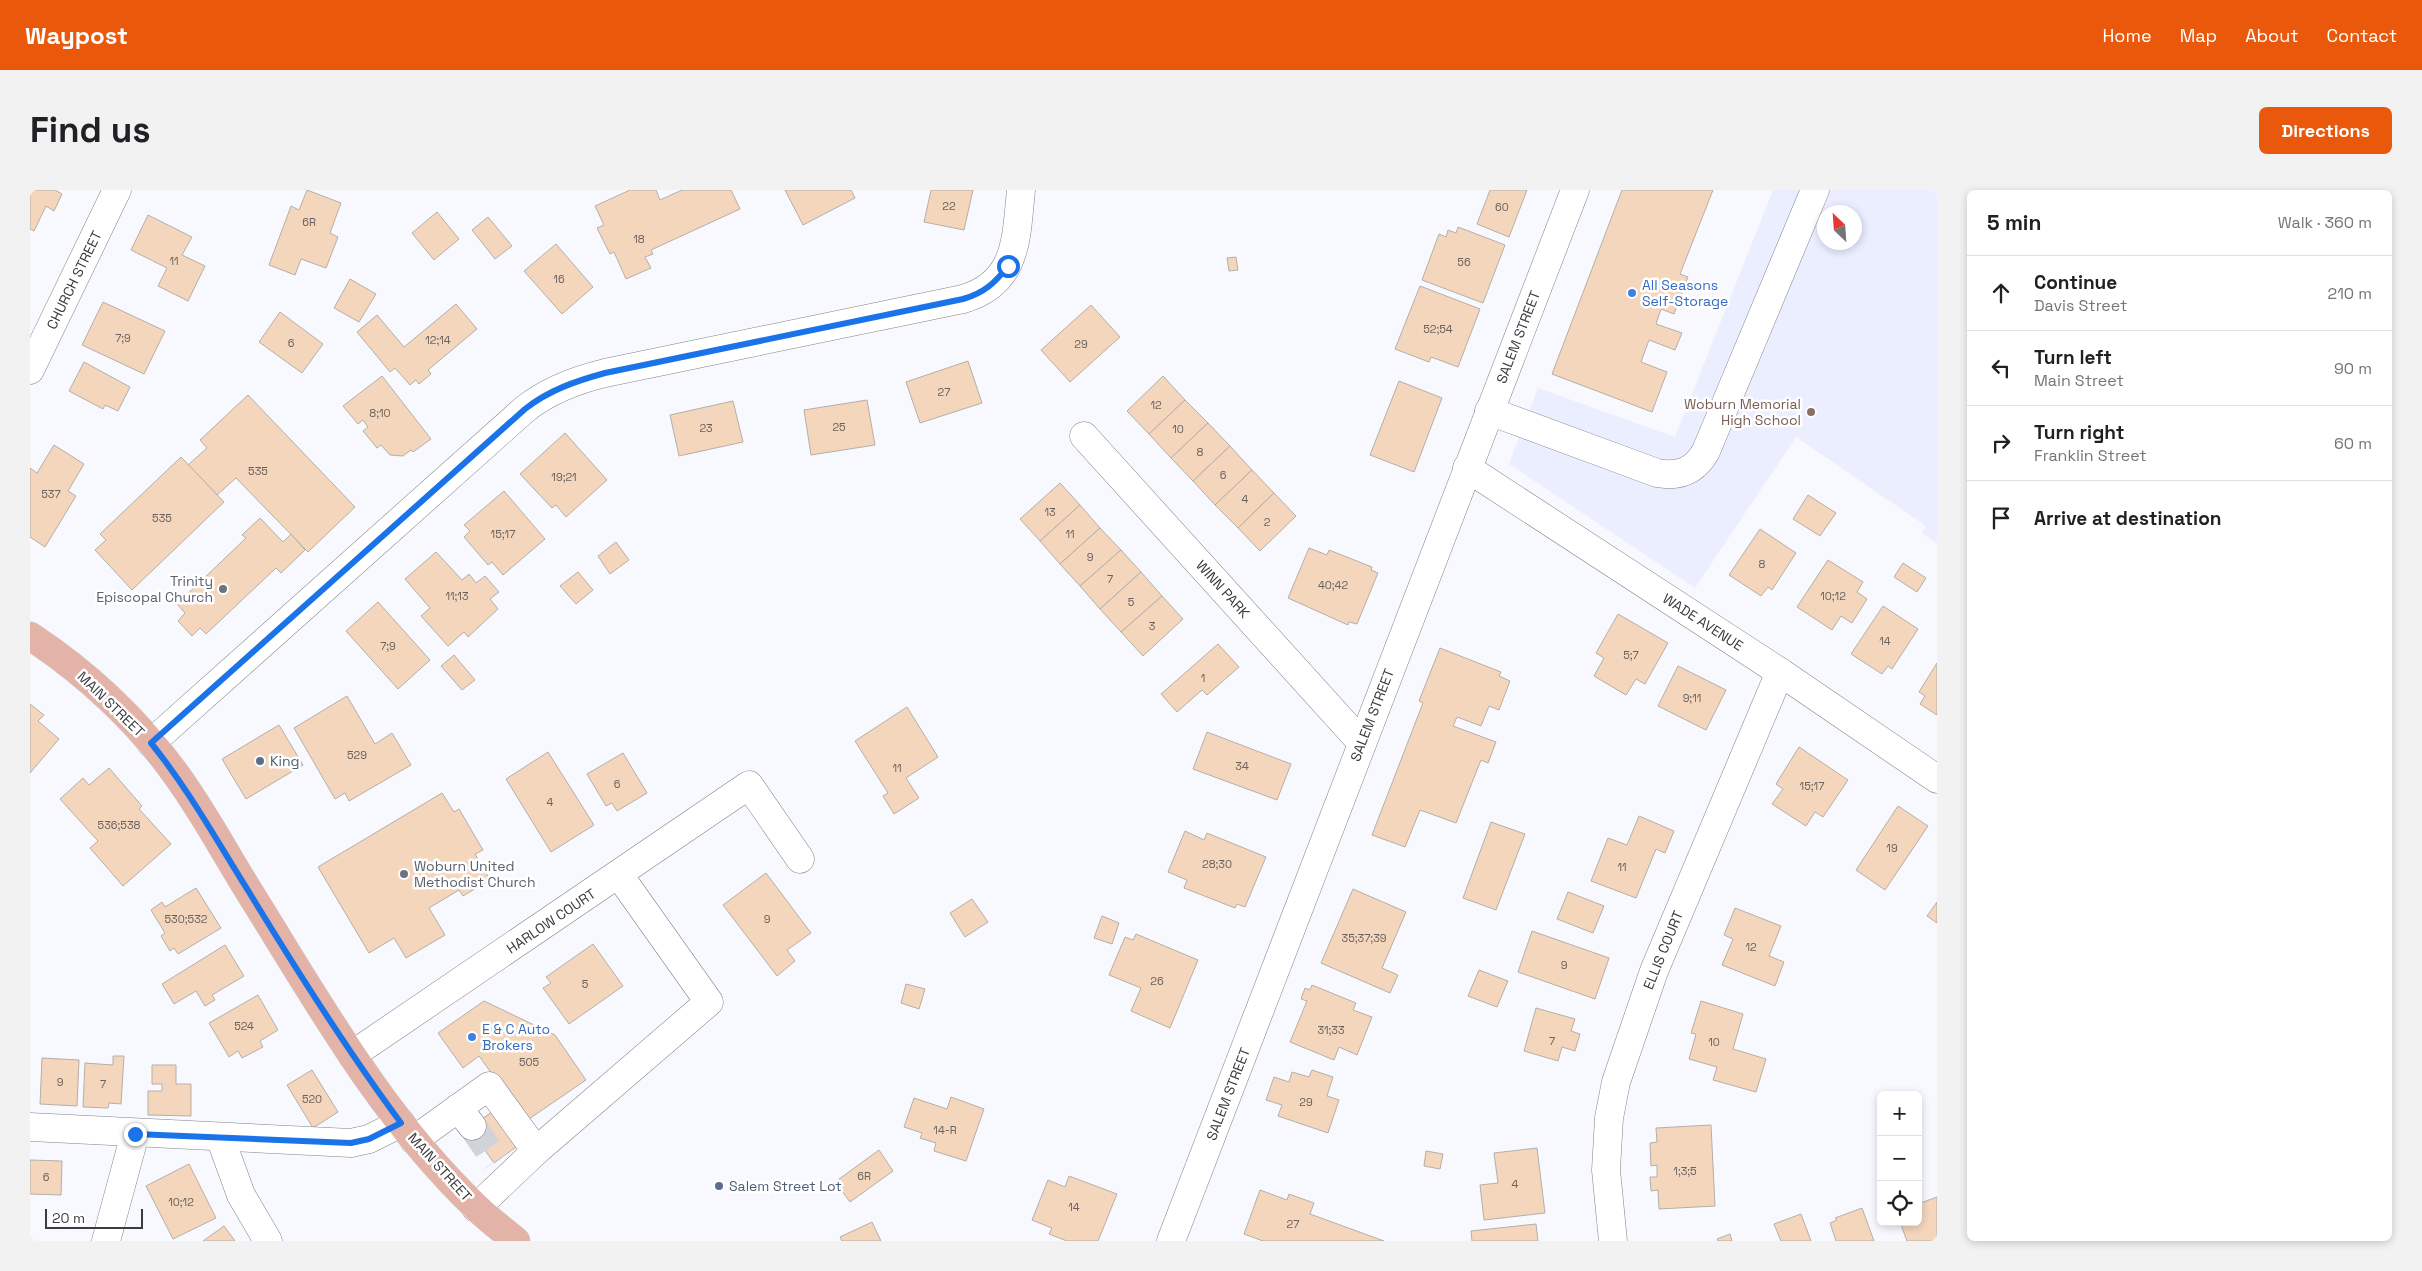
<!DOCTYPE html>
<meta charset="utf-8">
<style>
body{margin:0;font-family:"Space Grotesk",sans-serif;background:#f2f2f2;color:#202124}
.controls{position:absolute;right:15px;bottom:15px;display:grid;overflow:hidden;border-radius:8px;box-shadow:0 2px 8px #0003}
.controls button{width:45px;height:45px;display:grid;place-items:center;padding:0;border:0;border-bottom:1px solid #e0e0e0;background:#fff;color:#202124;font:25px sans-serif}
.compass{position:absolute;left:1787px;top:15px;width:45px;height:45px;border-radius:50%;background:#fff;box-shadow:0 2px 8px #0003;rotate:335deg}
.scale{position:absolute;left:15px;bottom:12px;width:98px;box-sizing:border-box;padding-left:5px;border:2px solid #3b3b3f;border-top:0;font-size:14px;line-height:18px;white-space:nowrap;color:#3b3b3f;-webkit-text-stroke:4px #fff;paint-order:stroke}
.stop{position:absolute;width:15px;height:15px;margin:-11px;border:4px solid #1a73e8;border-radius:50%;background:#fff}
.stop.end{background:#1a73e8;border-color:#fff;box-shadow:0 1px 5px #0008}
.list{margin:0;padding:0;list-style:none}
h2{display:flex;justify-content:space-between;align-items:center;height:65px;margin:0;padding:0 20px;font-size:21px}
h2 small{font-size:16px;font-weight:400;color:#757577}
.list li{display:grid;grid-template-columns:32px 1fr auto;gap:15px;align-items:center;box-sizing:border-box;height:75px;padding:0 20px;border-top:1px solid #e0e0e0}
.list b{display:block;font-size:19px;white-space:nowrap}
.list p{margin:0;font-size:16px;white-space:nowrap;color:#757577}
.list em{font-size:16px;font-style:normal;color:#757577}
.icon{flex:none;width:28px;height:28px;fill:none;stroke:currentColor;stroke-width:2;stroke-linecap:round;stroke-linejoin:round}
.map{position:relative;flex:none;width:1907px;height:1051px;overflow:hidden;border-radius:8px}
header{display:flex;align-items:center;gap:30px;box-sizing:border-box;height:70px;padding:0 25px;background:#ea580c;color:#fff}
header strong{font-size:24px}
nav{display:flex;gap:28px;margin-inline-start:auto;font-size:18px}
.intro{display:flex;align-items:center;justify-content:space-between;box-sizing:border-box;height:120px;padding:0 30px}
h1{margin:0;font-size:35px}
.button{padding:12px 22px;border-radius:8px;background:#ea580c;color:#fff;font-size:18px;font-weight:700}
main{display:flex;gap:30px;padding:0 30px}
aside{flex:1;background:#fff;border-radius:8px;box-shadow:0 2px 8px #0003}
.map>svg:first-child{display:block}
</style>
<header>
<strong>Waypost</strong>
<nav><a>Home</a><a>Map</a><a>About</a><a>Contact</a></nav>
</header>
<div class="intro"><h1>Find us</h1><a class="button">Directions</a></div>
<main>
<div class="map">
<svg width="1907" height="1051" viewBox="0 0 1907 1051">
<rect width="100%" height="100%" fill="#f8f9ff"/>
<!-- built -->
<path fill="#ebeeff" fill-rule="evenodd" d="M1743 0H1907V354L1892 343 1896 336 1766 247 1665 398 1479 274 1508 198 1645 247ZM1794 22H1824V52H1794Z"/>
<!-- building -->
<g fill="#f3d6bc" stroke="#b6aea7">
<polygon points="0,0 25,0 32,4 24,21 16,16 4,41 0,39"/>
<polygon points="277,0 311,13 300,43 308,47 296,78 271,69 265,85 239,75 261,16 269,20"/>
<polygon points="600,0 626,0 630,10 652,0 701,0 710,19 621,60 623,64 615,67 621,78 596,89 584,62 580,64 567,38 574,35 565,16"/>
<polygon points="755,0 821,0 825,8 773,35"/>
<polygon points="901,0 943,0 934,40 894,32"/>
<polygon points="1460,0 1497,0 1479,47 1447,34"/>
<polygon points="1592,0 1683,0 1650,84 1658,87 1644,124 1631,119 1626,134 1652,143 1645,160 1619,150 1611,172 1637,182 1622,222 1522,184"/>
<polygon points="407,22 429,49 404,70 382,43"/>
<polygon points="118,25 162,47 152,65 175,76 158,111 128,96 137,78 101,60"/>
<polygon points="458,27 482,56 465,69 442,40"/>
<polygon points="1428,37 1475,55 1453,113 1392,90 1409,44 1416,47 1418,40 1426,43"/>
<polygon points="526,54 563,97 532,124 494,81"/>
<polygon points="1206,67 1208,80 1199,81 1197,68"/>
<polygon points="320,89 346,104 329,132 304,118"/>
<polygon points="1390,96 1450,119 1428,177 1401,167 1399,172 1365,159"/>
<polygon points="73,112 135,141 114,184 52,155"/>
<polygon points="426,114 447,139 398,180 401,184 389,194 386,190 380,195 365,178 360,182 327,142 347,125 374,157"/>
<polygon points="1061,115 1090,147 1040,192 1011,160"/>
<polygon points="250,122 293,154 272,183 229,152"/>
<polygon points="938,171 952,213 890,233 876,192"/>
<polygon points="54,172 100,197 88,221 75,215 73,219 39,201"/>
<polygon points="352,186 401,249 383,262 381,260 373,266 360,265 351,255 347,258 333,241 338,237 333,230 328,234 313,216"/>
<polygon points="1133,186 1155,210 1119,244 1097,221"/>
<polygon points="1369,191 1412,208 1384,282 1340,265"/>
<polygon points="218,205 325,317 278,362 206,288 187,305 158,275 177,258 170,250"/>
<polygon points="837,210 845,255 781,265 774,220"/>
<polygon points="1155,210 1178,233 1141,268 1119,244"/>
<polygon points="703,211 713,252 649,266 640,225"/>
<polygon points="1178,233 1200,256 1163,291 1141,268"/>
<polygon points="535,243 577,290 536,327 526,315 522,318 490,284"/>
<polygon points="24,255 54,274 38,301 46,306 15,357 0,347 0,278 7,283"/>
<polygon points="1200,256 1222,280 1185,315 1163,291"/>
<polygon points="151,267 194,312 102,400 65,360 76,350 70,344"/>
<polygon points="1222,280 1244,303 1208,338 1185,315"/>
<polygon points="1030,293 1050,315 1010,351 990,329"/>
<polygon points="474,301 515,349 473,385 462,372 458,375 434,347 440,341 434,335"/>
<polygon points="1244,303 1266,326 1230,361 1208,338"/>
<polygon points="1778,305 1806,323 1790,346 1763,329"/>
<polygon points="1050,315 1070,338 1030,374 1010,351"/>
<polygon points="230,328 253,352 261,344 275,360 251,383 246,378 176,444 170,438 162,446 148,431 155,423 147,414 216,348 212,345"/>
<polygon points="1070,338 1091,360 1050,396 1030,374"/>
<polygon points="1730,339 1766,363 1742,400 1738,397 1731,406 1699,385"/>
<polygon points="586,352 599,370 580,384 568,366"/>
<polygon points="1279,358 1297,365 1299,360 1342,377 1341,380 1348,383 1327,434 1319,432 1318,435 1258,408"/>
<polygon points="1091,360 1111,382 1070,419 1050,396"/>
<polygon points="406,362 432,390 439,384 446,393 455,386 469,402 460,409 468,419 438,447 434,442 418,456 391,426 400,418 375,389"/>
<polygon points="1798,370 1833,392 1827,402 1837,409 1822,433 1811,426 1802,440 1767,417"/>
<polygon points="1873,373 1896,388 1887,402 1864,387"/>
<polygon points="548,382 563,400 546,414 530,396"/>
<polygon points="1111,382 1132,406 1091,442 1070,419"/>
<polygon points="1132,406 1153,429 1113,466 1091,442"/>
<polygon points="348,412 400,470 368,499 316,441"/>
<polygon points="1853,416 1888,439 1862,479 1858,476 1852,484 1821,464"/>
<polygon points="1588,424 1638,453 1615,494 1606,489 1596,505 1564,486 1574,468 1566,463"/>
<polygon points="1188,454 1209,477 1177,505 1172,500 1147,522 1131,504"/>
<polygon points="1410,458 1471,482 1469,486 1480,491 1469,520 1459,516 1451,536 1427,527 1423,536 1466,552 1458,573 1451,570 1426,633 1390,620 1375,657 1342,645 1393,513 1389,511"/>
<polygon points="424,465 445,490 432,500 411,476"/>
<polygon points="1907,473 1907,525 1890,514 1895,506 1889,502"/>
<polygon points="1648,476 1696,500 1676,540 1628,516"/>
<polygon points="317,506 345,554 362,543 381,575 319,611 315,603 305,609 264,538"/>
<polygon points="0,514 14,525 8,531 29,549 0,583"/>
<polygon points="877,517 908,567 876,588 889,608 864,624 853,606 858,603 825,551"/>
<polygon points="249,535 273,575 216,609 192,569"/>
<polygon points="1177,542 1261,574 1247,610 1163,579"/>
<polygon points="1769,557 1818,590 1793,627 1785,622 1776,636 1742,614 1753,599 1746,594"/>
<polygon points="518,562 564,635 521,662 476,589"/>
<polygon points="593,563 617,603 587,621 582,613 576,616 557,584"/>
<polygon points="79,578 112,616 109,619 141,654 93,696 60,658 68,651 30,609 53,588 59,595"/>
<polygon points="412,603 424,622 429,619 453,660 445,664 460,690 433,706 429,700 399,718 415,745 376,768 364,748 339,763 288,677"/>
<polygon points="1868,616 1898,636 1855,700 1826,680"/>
<polygon points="1609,626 1644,641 1635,663 1626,659 1606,708 1561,691 1578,648 1597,655"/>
<polygon points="1461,632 1495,644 1466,720 1433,708"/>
<polygon points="1155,641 1174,650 1177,643 1236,667 1215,717 1207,714 1205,718 1154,698 1157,690 1138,682"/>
<polygon points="736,683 781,743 757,760 765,771 747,786 693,715"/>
<polygon points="166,698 191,738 148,764 144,758 140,761 131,746 135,743 121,720 132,712 135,717"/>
<polygon points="1323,699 1376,722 1352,778 1368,785 1360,803 1291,773"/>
<polygon points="1538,702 1574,716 1563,743 1527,729"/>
<polygon points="942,709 958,732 935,747 920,723"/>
<polygon points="1907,712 1907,733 1897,726"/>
<polygon points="1705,718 1751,736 1739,766 1754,772 1745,796 1692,775 1703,749 1694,745"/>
<polygon points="1072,726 1089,733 1082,754 1064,748"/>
<polygon points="1502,741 1579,768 1565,809 1488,782"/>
<polygon points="1106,744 1168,770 1140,838 1101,821 1111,798 1079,785 1095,747 1103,750"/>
<polygon points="563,754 593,796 539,834 513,798 521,793 516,787"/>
<polygon points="195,755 214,786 182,805 185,810 175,816 166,801 144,814 132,794"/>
<polygon points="1449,780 1478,791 1467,817 1438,806"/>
<polygon points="876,794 895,799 889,819 871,813"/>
<polygon points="1282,795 1326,813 1323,820 1342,827 1327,865 1309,857 1304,870 1260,852 1277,811 1271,809 1275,798 1280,800"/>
<polygon points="228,805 248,840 230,851 233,857 212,868 208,861 199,867 179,833"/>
<polygon points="454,811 525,845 556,890 496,931 449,866 433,878 408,843"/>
<polygon points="1671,811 1713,824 1703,859 1736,869 1726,902 1683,890 1687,877 1659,869 1666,844 1661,843"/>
<polygon points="1506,818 1545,829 1541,841 1550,844 1545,861 1532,857 1528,871 1494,861"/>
<polygon points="83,866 94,866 91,914 79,913 78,918 53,917 55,873 83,875"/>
<polygon points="12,868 49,870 47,916 10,914"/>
<polygon points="122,875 146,875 146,894 161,894 161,926 118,925 118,901 132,901 132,894 122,894"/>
<polygon points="282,880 308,922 283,938 257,895"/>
<polygon points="1282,880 1303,887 1297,906 1309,910 1298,943 1248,926 1252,915 1236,910 1244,887 1259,892 1262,882 1279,887"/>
<polygon points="921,907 954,919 936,971 904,961 906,953 890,948 892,943 874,937 884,908 917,919"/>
<polygon points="469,917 493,952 464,973 439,938"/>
<polygon points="1681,935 1685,1016 1629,1019 1628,1000 1621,1001 1620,987 1627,987 1627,975 1621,976 1620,953 1627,952 1626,938"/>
<polygon points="1507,958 1515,1023 1454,1030 1450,995 1468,993 1464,963"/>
<polygon points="849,960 863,981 820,1012 805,992"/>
<polygon points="1396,961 1413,964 1410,979 1394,976"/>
<polygon points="0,970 32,971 31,1005 0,1004"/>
<polygon points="159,974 186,1028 143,1049 116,996"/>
<polygon points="1039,986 1087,1004 1068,1051 1037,1051 1019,1044 1022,1038 1002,1030 1018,990 1035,997"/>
<polygon points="1230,1000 1257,1010 1259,1004 1284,1013 1280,1024 1354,1051 1233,1051 1214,1044"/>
<polygon points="1907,1007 1907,1051 1877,1051 1870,1032 1888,1032 1888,1014"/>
<polygon points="1832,1018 1844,1051 1806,1051 1800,1033 1807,1030 1805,1028"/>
<polygon points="1771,1024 1781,1051 1751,1051 1744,1034"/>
<polygon points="842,1032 851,1051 812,1051 810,1047"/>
<polygon points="1506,1034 1508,1051 1442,1051 1441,1041"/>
<polygon points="194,1036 205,1051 173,1051"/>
<polygon points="1700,1044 1702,1051 1688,1051 1687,1049"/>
</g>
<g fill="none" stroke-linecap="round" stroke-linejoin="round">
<!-- minor-tunnel -->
<polyline stroke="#d2d3d9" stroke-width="28" stroke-dasharray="28 14" stroke-linecap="butt" points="442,936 466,971"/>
<!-- minor casing -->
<g stroke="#80828b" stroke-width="29">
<g id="minor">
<polyline points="0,180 87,0"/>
<path d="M1459 221 1627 283C1649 287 1665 281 1676 261L1785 0"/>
<polyline points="1054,246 1332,553"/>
<polyline points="1437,278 1750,482 1907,589"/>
<path d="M121 553 495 219C519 200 546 190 575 183L933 109C988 93 986 48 991 0"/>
<polyline points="322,865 719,595 770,669"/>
<polyline points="428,918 442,936"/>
<polyline points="0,937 321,953 339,949 371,933"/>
<polyline points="190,947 211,1005 238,1051"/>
<polyline points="384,950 459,896 506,961"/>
<polyline points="446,1018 506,961 679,812 589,685"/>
<polyline points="76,1051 105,944"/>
<polyline points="1141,1051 1545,0"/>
<polyline points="1583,1051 1576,980 1579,928 1586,892 1624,781 1750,482"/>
</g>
</g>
<!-- major casing -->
<g stroke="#d4d4d5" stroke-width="29">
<path id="major" d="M0 446C55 482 107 530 145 583 173 621 195 663 220 703 288 812 353 929 447 1018 459 1030 473 1040 486 1051"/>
</g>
<!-- minor -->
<use href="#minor" stroke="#fff" stroke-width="28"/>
<!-- major -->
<use href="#major" stroke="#e4b3a8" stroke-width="28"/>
</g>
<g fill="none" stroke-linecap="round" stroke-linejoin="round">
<!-- route -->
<path stroke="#1a73e8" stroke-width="6" d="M105 944 321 953 339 949 371 933C316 859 267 781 219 702 187 651 159 600 121 553L495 219C519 200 546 191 575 183L933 109C954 103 965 93 978 76"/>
</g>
<!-- markers -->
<g fill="#3f7fe0" stroke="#fff" stroke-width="2">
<circle cx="1602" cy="103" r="5"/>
<circle cx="442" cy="847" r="5"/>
</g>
<circle fill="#8d6e63" stroke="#fff" stroke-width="2" cx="1781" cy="222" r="5"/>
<g fill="#6b7280" stroke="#fff" stroke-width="2">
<circle cx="193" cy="399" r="5"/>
<circle cx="374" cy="684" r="5"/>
</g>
<g fill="#5c6f8a" stroke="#fff" stroke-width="2">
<circle cx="230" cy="571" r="5"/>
<circle cx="689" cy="996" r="5"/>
</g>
<g text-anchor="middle" stroke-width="5" stroke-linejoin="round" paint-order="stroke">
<!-- number labels -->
<g font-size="11" fill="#69625e">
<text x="919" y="20">22</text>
<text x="1472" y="21">60</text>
<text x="279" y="36">6R</text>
<text x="609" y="53">18</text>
<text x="144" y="75">11</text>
<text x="1434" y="76">56</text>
<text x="529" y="93">16</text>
<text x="1408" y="143">52;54</text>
<text x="93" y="152">7;9</text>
<text x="408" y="154">12;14</text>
<text x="261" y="157">6</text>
<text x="1051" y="158">29</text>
<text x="914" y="206">27</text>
<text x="1126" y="219">12</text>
<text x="350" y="227">8;10</text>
<text x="809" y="241">25</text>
<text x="676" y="242">23</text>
<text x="1148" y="243">10</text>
<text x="1170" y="266">8</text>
<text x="228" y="285">535</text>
<text x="1193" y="289">6</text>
<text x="534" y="291">19;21</text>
<text x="21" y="308">537</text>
<text x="1215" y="313">4</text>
<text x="1020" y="326">13</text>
<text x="132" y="332">535</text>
<text x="1237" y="336">2</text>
<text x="473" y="348">15;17</text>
<text x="1040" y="348">11</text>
<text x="1060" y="371">9</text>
<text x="1732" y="378">8</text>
<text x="1080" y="393">7</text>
<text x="1303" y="399">40;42</text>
<text x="427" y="410">11;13</text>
<text x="1803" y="410">10;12</text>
<text x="1101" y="416">5</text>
<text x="1122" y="440">3</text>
<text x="1855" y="455">14</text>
<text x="358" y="460">7;9</text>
<text x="1601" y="469">5;7</text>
<text x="1173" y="492">1</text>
<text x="1662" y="512">9;11</text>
<text x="327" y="569">529</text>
<text x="1212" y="580">34</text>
<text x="867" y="582">11</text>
<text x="587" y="598">6</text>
<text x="1782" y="600">15;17</text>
<text x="520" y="616">4</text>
<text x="89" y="639">536;538</text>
<text x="1862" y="662">19</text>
<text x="1187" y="678">28;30</text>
<text x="1592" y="681">11</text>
<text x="156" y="733">530;532</text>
<text x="737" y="733">9</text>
<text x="1334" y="752">35;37;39</text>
<text x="1721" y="761">12</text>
<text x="1534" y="779">9</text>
<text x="1127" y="795">26</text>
<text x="555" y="798">5</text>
<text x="214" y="840">524</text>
<text x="1301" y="844">31;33</text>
<text x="1522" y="855">7</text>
<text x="1684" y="856">10</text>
<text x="499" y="876">505</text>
<text x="30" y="896">9</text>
<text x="73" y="898">7</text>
<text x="282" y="913">520</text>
<text x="1276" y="916">29</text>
<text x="915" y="944">14-R</text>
<text x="1655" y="985">1;3;5</text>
<text x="834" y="990">6R</text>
<text x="16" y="991">6</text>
<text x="1485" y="998">4</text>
<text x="151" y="1016">10;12</text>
<text x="1044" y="1021">14</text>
<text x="1263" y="1038">27</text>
</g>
<!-- street labels -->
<g font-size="14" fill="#3b3b3f" stroke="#fff">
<text transform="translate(44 90) rotate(-64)" y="5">CHURCH STREET</text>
<text transform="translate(1488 147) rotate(-69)" y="5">SALEM STREET</text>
<text transform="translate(1193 399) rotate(48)" y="5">WINN PARK</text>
<text transform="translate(1673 432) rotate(33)" y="5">WADE AVENUE</text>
<text transform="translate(81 514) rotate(44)" y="5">MAIN STREET</text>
<text transform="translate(1342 525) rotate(-69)" y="5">SALEM STREET</text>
<text transform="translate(521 731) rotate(-34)" y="5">HARLOW COURT</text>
<text transform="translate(1633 760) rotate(-68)" y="5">ELLIS COURT</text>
<text transform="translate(1198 904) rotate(-69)" y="5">SALEM STREET</text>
<text transform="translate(410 977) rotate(48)" y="5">MAIN STREET</text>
</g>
<!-- shop labels -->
<g font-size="14" fill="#366cbe" stroke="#fff" text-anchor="start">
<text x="1612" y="100">All Seasons<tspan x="1612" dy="16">Self-Storage</tspan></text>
<text x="452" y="844">E &amp; C Auto<tspan x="452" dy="16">Brokers</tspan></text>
</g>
<!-- education labels -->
<g font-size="14" fill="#785e54" stroke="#fff" text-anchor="end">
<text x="1771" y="219">Woburn Memorial<tspan x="1771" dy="16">High School</tspan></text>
</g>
<!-- worship labels -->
<g font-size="14" fill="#5b616d" stroke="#fff" text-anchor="end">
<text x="183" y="396">Trinity<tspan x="183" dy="16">Episcopal Church</tspan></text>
<text x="384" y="681" text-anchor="start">Woburn United<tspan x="384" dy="16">Methodist Church</tspan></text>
</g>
<!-- service labels -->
<g font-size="14" fill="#4e5e75" stroke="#fff" text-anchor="start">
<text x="240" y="576">King</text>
<text x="699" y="1001">Salem Street Lot</text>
</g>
</g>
</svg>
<div class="controls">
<button>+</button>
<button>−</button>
<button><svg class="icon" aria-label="locate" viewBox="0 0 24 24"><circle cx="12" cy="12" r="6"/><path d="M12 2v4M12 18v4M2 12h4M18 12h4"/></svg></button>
</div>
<svg class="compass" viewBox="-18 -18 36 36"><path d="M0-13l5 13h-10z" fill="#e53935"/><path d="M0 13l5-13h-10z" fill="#757577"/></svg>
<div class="scale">20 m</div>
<div class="stop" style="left:978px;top:76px"></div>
<div class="stop end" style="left:105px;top:944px"></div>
</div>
<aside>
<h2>5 min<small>Walk · 360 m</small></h2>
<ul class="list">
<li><svg class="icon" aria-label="ahead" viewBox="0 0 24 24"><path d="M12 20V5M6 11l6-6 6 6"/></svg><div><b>Continue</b><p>Davis Street</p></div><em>210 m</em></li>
<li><svg class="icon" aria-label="left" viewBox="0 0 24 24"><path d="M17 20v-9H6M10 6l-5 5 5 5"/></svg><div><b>Turn left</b><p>Main Street</p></div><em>90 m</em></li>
<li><svg class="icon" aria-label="right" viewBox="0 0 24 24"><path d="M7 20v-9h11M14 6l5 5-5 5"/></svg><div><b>Turn right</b><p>Franklin Street</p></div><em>60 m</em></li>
<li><svg class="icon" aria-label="arrive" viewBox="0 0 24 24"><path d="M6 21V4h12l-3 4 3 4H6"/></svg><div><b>Arrive at destination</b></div></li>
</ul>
</aside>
</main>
